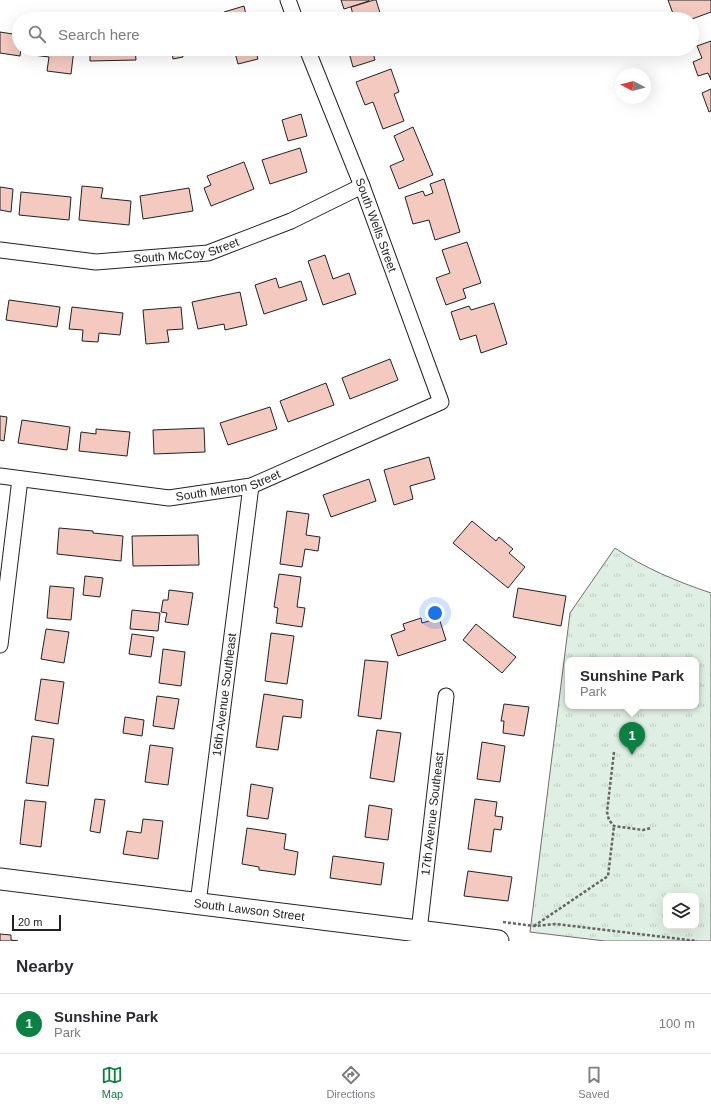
<!DOCTYPE html>
<style>
body{margin:0;font-family:Helvetica,sans-serif;background:#f2f2f3;color:#2b2b33}
.controls{position:absolute;right:12px;bottom:12px;display:grid;overflow:hidden;border-radius:8px;box-shadow:0 4px 16px #0002}
.controls button{width:36px;height:36px;display:grid;place-items:center;padding:0;border:0;border-bottom:1px solid #e1e1e2;background:#fff;color:#2b2b33;font:20px sans-serif}
.compass{position:absolute;left:615px;top:68px;width:36px;height:36px;border-radius:50%;background:#fff;box-shadow:0 4px 16px #0002;rotate:277deg}
.scale{position:absolute;left:12px;bottom:10px;width:49px;box-sizing:border-box;padding-left:4px;border:2px solid #222;border-top:0;font-size:11px;line-height:14px;white-space:nowrap;color:#222;-webkit-text-stroke:3px #fff;paint-order:stroke}
.you{position:absolute;left:435px;top:613px;width:14px;height:14px;margin:-10px;border:3px solid #fff;border-radius:50%;background:#1a73e8;box-shadow:0 0 0 6px #1a73e833}
.badge{display:grid;place-items:center;width:26px;height:26px;border-radius:50%;background:#0b8043;color:#fff;font-size:13px;font-weight:700}
.pin{position:absolute;translate:-50% -33px;filter:drop-shadow(0 1px 2px #0008)}
.pin::after{content:'';position:absolute;top:21px;width:14px;height:12px;background:inherit;clip-path:polygon(0 0,100% 0,50% 100%)}
.popup{position:absolute;left:565px;top:657px;width:134px;height:52px;box-sizing:border-box;display:grid;place-content:center;border-radius:8px;background:#fff;filter:drop-shadow(0 1px 3px #0005);font-size:13px;white-space:nowrap;color:#7c7c81}
.popup b{font-size:15px;color:#2b2b33}
.popup::after{content:'';position:absolute;left:50%;top:100%;margin-left:-8px;border:8px solid transparent;border-top-color:#fff}
.list{margin:0;padding:0;list-style:none}
h2{display:flex;justify-content:space-between;align-items:center;height:52px;margin:0;padding:0 16px;font-size:17px}
h2 small{font-size:13px;font-weight:400;color:#7c7c81}
.list li{display:grid;grid-template-columns:26px 1fr auto;gap:12px;align-items:center;box-sizing:border-box;height:60px;padding:0 16px;border-top:1px solid #e1e1e2}
.list b{display:block;font-size:15px;white-space:nowrap}
.list p{margin:0;font-size:13px;white-space:nowrap;color:#7c7c81}
.list em{font-size:13px;font-style:normal;color:#7c7c81}
.icon{flex:none;width:22px;height:22px;fill:none;stroke:currentColor;stroke-width:2;stroke-linecap:round;stroke-linejoin:round}
.map{position:relative;flex:none;width:711px;height:941px;overflow:hidden}
.search{position:absolute;background:#fff;box-shadow:0 4px 16px #0002;left:12px;right:12px;top:12px;height:44px;display:flex;align-items:center;gap:10px;box-sizing:border-box;padding:0 14px;border-radius:22px;color:#7c7c81;font-size:15px}
.sheet{height:112px;background:#fff}
nav{display:flex;justify-content:space-around;align-items:center;box-sizing:border-box;height:56px;border-top:1px solid #e1e1e2;background:#fff;font-size:11px;color:#7c7c81}
nav a{display:grid;justify-items:center;gap:2px}
nav .on{color:#0b8043}
.map>svg:first-child{display:block}
</style>
<div class="map">
<svg width="711" height="941" viewBox="0 0 711 941">
<defs>
<pattern id="park-tufts" width="24" height="20" patternUnits="userSpaceOnUse"><rect width="24" height="20" fill="#e0efe3"/><path d="M3 7l-1-3M5 7V3M7 7l1-3M15 17l-1-3M17 17v-4M19 17l1-3" fill="none" stroke="#c0cdc2"/></pattern>
</defs>
<rect width="100%" height="100%" fill="#fff"/>
<!-- park -->
<path fill="url(#park-tufts)" stroke="#6f6f6f" fill-rule="evenodd" d="M615 548C644 568 678 582 711 593V941H605L530 932 570 613ZM568 660H696V706H568ZM666 896H696V926H666Z"/>
<!-- building -->
<g fill="#f3c9c0" stroke="#222">
<polygon points="341,0 369,0 369,1 344,9"/>
<polygon points="374,0 376,0 382,19 354,19 351,7"/>
<polygon points="668,0 711,0 711,12 692,19 675,19"/>
<polygon points="244,6 247,19 226,19 224,12"/>
<polygon points="0,32 19,35 19,49 21,49 20,56 0,53"/>
<polygon points="711,41 711,80 708,73 698,76 693,62 702,58 697,46"/>
<polygon points="34,49 74,49 71,74 47,71 49,57 33,55"/>
<polygon points="90,49 135,49 136,60 90,61"/>
<polygon points="153,49 182,49 183,57 173,59 172,52 154,55"/>
<polygon points="234,49 255,49 258,59 238,64"/>
<polygon points="348,49 372,49 375,60 353,67"/>
<polygon points="391,69 399,92 394,94 404,121 383,129 373,102 365,105 356,82"/>
<polygon points="711,89 711,111 709,112 702,93"/>
<polygon points="301,114 307,136 288,141 282,120"/>
<polygon points="413,127 433,175 399,189 390,166 404,160 394,136"/>
<polygon points="300,148 307,172 270,184 262,160"/>
<polygon points="244,162 254,189 211,206 204,188 211,185 207,176"/>
<polygon points="444,179 460,232 435,240 429,220 413,224 405,197 423,191 425,196 433,193 430,184"/>
<polygon points="82,186 103,188 101,198 131,201 129,225 79,220"/>
<polygon points="0,187 13,189 11,212 0,210"/>
<polygon points="189,188 193,211 143,219 140,196"/>
<polygon points="21,192 71,197 69,220 19,215"/>
<polygon points="467,242 481,283 463,289 466,298 446,305 436,278 450,273 442,250"/>
<polygon points="325,255 333,279 349,273 356,294 323,305 308,261"/>
<polygon points="276,278 279,288 301,281 307,300 264,314 255,285"/>
<polygon points="240,292 247,325 225,330 224,324 198,329 192,302"/>
<polygon points="9,300 60,307 57,327 6,320"/>
<polygon points="494,303 507,344 481,353 476,335 460,340 451,312 469,306 471,310"/>
<polygon points="72,307 123,313 120,335 99,333 98,342 82,341 83,330 69,329"/>
<polygon points="181,307 183,329 167,330 169,342 146,344 143,310"/>
<polygon points="390,359 398,380 350,399 342,378"/>
<polygon points="326,383 334,405 288,422 280,401"/>
<polygon points="270,407 277,429 228,445 220,423"/>
<polygon points="0,416 7,417 4,441 0,440"/>
<polygon points="22,420 70,427 67,450 18,443"/>
<polygon points="204,428 205,452 154,454 153,430"/>
<polygon points="96,429 130,432 127,456 79,451 81,432 96,434"/>
<polygon points="429,457 435,479 410,486 413,499 394,505 384,470"/>
<polygon points="369,479 376,501 331,517 323,495"/>
<polygon points="287,511 309,514 306,535 320,537 318,551 305,549 302,567 280,564"/>
<polygon points="472,521 496,541 499,537 513,549 509,553 525,567 508,588 453,543"/>
<polygon points="59,528 93,531 93,533 123,536 121,561 57,554"/>
<polygon points="198,535 199,565 133,566 132,536"/>
<polygon points="279,574 301,577 297,607 305,608 302,627 276,623 278,608 274,607"/>
<polygon points="85,576 103,578 100,597 83,595"/>
<polygon points="50,586 74,588 71,620 47,618"/>
<polygon points="518,588 566,596 561,626 513,617"/>
<polygon points="169,590 193,593 188,625 165,622 167,613 161,612 163,600 168,600"/>
<polygon points="132,610 160,613 158,631 130,629"/>
<polygon points="421,618 422,623 439,618 446,640 398,656 391,635 405,630 403,624"/>
<polygon points="476,624 516,657 502,673 463,640"/>
<polygon points="46,629 69,632 64,663 41,659"/>
<polygon points="271,633 294,636 287,684 265,681"/>
<polygon points="132,634 154,637 151,657 129,654"/>
<polygon points="163,649 185,652 181,686 159,683"/>
<polygon points="365,660 388,662 381,719 358,716"/>
<polygon points="41,679 64,682 58,724 35,720"/>
<polygon points="264,694 303,700 301,718 283,716 278,750 256,747"/>
<polygon points="157,696 179,699 174,729 153,726"/>
<polygon points="504,704 529,707 524,736 503,733 504,721 501,721"/>
<polygon points="125,717 144,720 142,736 123,733"/>
<polygon points="377,730 401,733 394,782 370,778"/>
<polygon points="32,736 54,739 48,786 26,783"/>
<polygon points="482,742 505,746 500,782 477,779"/>
<polygon points="150,745 173,748 168,785 145,782"/>
<polygon points="251,784 273,788 268,819 247,816"/>
<polygon points="95,799 105,800 100,833 90,831"/>
<polygon points="475,799 497,802 495,816 503,817 501,830 494,829 491,852 468,849"/>
<polygon points="25,800 46,802 41,847 20,844"/>
<polygon points="369,805 392,809 388,840 365,837"/>
<polygon points="143,819 163,821 158,859 123,854 127,831 141,833"/>
<polygon points="247,828 286,834 284,849 298,852 295,875 259,870 259,867 242,864"/>
<polygon points="333,856 384,863 381,885 330,878"/>
<polygon points="468,871 512,877 508,901 464,896"/>
<polygon points="0,934 11,935 11,940 18,941 0,941"/>
</g>
<g fill="none" stroke-linecap="round" stroke-linejoin="round">
<!-- street casing -->
<g stroke="#222" stroke-width="17">
<g id="street">
<polyline points="288,0 295,19"/>
<path id="s1" d="M0 250 96 262 208 253 291 221 362 186"/>
<path id="s2" d="M0 476 169 498 251 486 441 402 362 186 307 49"/>
<polyline points="0,645 20,479"/>
<path id="s3" d="M198 903 251 486"/>
<path id="s4" d="M419 931 446 696"/>
</g>
</g>
<!-- secondary casing -->
<g stroke="#222" stroke-width="23">
<g id="secondary">
<path id="s5" d="M0 879 498 941"/>
</g>
</g>
<!-- path -->
<g stroke="#646464" stroke-width="2.5" stroke-dasharray="3 2" stroke-linecap="butt">
<polyline points="614,752 607,812 609,820 614,826 643,830 651,828"/>
<polyline points="503,922 534,926 556,924 697,941"/>
<polyline points="534,926 608,876 614,826"/>
</g>
<!-- street -->
<use href="#street" stroke="#fff" stroke-width="15"/>
<!-- secondary -->
<use href="#secondary" stroke="#fff" stroke-width="21"/>
</g>
<g text-anchor="middle" stroke-width="3" stroke-linejoin="round" paint-order="stroke">
<!-- street labels -->
<g font-size="12" fill="#222" stroke="#fff">
<text transform="translate(376 225) rotate(70)" y="4">South Wells Street</text>
<text dy="4" stroke="none"><textPath href="#s1" startOffset="188">South McCoy Street</textPath></text>
<text dy="4" stroke="none"><textPath href="#s2" startOffset="231">South Merton Street</textPath></text>
<text dy="4" stroke="none"><textPath href="#s3" startOffset="210">16th Avenue Southeast</textPath></text>
<text dy="4" stroke="none"><textPath href="#s4" startOffset="118">17th Avenue Southeast</textPath></text>
<text dy="4" stroke="none"><textPath href="#s5" startOffset="251">South Lawson Street</textPath></text>
</g>
</g>
</svg>
<div class="controls">
<button><svg class="icon" aria-label="layers" viewBox="0 0 24 24"><path d="M12 4l9 5-9 5-9-5zM3 14l9 5 9-5"/></svg></button>
</div>
<svg class="compass" viewBox="-18 -18 36 36"><path d="M0-13l5 13h-10z" fill="#e53935"/><path d="M0 13l5-13h-10z" fill="#7c7c81"/></svg>
<div class="scale">20 m</div>
<div class="you"></div>
<div class="pin badge" style="left:632px;top:755px">1</div>
<div class="popup"><b>Sunshine Park</b>Park</div>
<div class="search"><svg class="icon" aria-label="search" viewBox="0 0 24 24"><circle cx="10" cy="10" r="6"/><path d="M15 15l6 6"/></svg>Search here</div>
</div>
<section class="sheet">
<h2>Nearby<small></small></h2>
<ul class="list">
<li><span class="badge">1</span><div><b>Sunshine Park</b><p>Park</p></div><em>100 m</em></li>
</ul>
</section>
<nav>
<a class="on"><svg class="icon" aria-label="map" viewBox="0 0 24 24"><path d="M3 6l6-2 6 2 6-2v14l-6 2-6-2-6 2zM9 4v14M15 6v14"/></svg>Map</a>
<a><svg class="icon" aria-label="directions" viewBox="0 0 24 24"><path d="M12 3l9 9-9 9-9-9zM9 14v-3h6M13 9l2 2-2 2"/></svg>Directions</a>
<a><svg class="icon" aria-label="saved" viewBox="0 0 24 24"><path d="M7 4h10v16l-5-4-5 4z"/></svg>Saved</a>
</nav>
